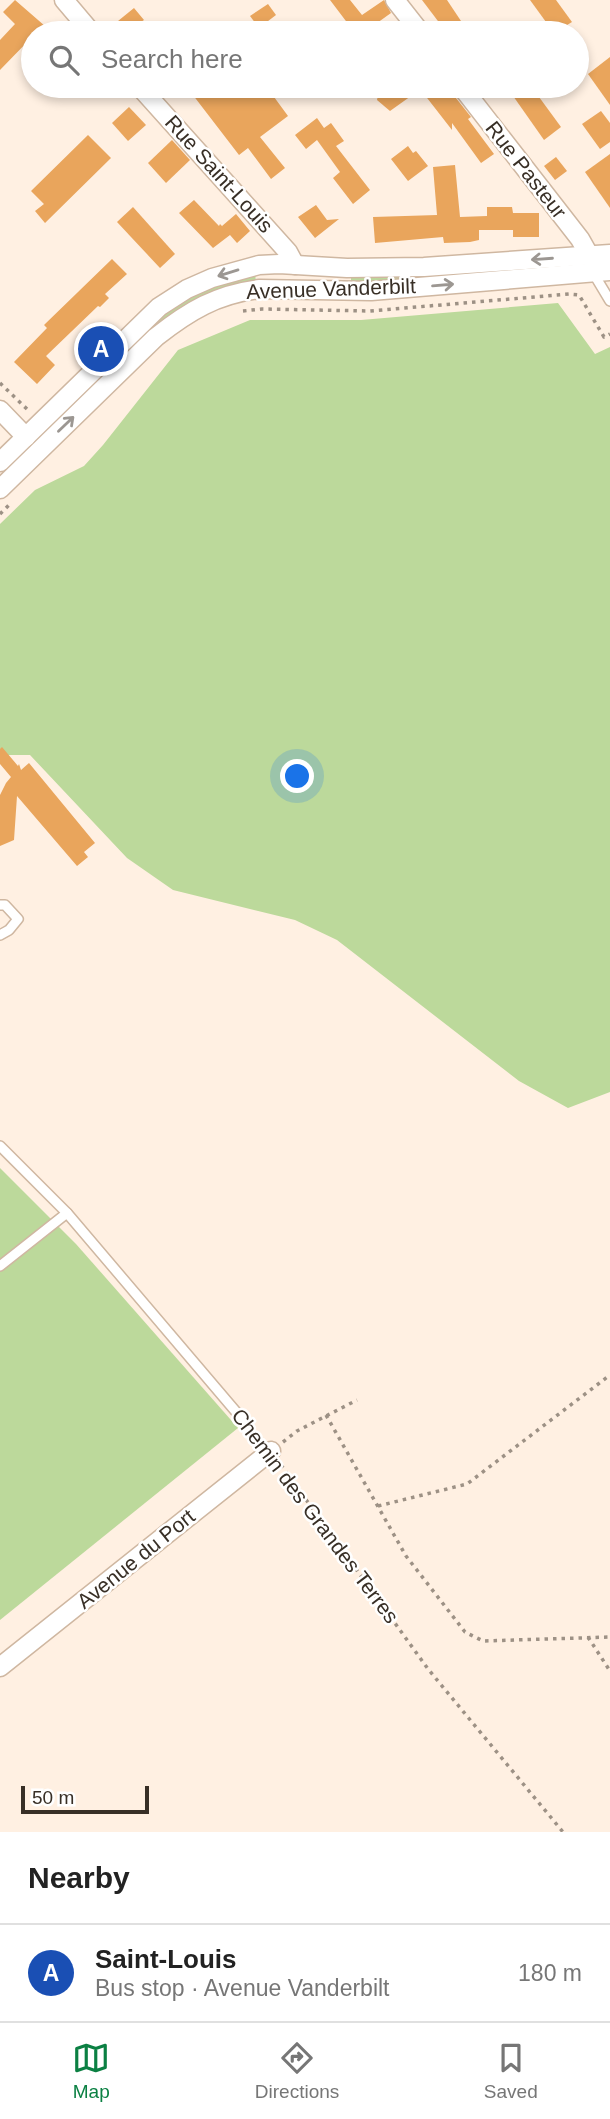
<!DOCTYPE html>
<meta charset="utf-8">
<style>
body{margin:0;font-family:Arial,sans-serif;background:#f2f2f2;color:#222}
.scale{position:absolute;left:21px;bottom:18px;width:128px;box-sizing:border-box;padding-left:7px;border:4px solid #382f26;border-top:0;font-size:19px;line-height:24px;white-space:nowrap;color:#382f26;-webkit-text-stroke:5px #fff;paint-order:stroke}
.you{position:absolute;left:298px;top:777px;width:24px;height:24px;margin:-18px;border:5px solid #fff;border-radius:50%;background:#1a73e8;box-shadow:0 0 0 10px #1a73e833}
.badge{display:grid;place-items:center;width:46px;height:46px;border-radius:50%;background:#0b8043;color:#fff;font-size:23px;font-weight:700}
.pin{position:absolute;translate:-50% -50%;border:4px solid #fff;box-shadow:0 2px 7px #0006}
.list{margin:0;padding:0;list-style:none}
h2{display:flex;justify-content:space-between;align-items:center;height:91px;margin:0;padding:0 28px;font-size:30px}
h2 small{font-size:23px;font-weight:400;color:#767676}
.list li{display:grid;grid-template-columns:46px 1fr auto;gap:21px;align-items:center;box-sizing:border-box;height:98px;padding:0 28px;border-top:2px solid #e0e0e0}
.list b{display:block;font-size:26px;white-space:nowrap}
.list p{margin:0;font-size:23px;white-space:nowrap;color:#767676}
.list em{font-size:23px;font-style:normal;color:#767676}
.icon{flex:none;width:38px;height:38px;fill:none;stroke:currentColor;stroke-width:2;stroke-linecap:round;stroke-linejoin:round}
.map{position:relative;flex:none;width:610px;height:1832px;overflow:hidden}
.search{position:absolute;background:#fff;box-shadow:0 4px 10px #0003;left:21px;right:21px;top:21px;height:77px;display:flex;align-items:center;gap:18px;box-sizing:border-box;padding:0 24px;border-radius:38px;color:#767676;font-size:26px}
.sheet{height:189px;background:#fff}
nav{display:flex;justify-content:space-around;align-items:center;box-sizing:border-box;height:98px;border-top:2px solid #e0e0e0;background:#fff;font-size:19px;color:#767676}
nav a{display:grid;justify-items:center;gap:4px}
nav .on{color:#0b8043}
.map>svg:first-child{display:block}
</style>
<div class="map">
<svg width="610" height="1832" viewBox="0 0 610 1832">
<rect width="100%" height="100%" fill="#fff0e2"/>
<!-- green -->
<g fill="#bcd99b">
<polygon points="559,263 559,269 351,286 351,274"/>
<polygon points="255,272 256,283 236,286 72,412 65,406 182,297"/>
<polygon points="558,303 595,354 610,347 610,1092 568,1108 519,1081 337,940 295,920 173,890 127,858 30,755 8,755 0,762 0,524 35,490 84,466 103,445 178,350 250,320 361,320"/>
<polygon points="0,1168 76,1244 238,1428 0,1620"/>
</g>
<!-- building -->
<g fill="#e9a55c">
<polygon points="15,0 53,33 33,33 33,36 0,70 0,40 15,24 3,12"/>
<polygon points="330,0 350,0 362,15 384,0 391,13 363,33 355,33"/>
<polygon points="422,0 447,0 469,33 447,33"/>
<polygon points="530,0 556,0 572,22 554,33"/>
<polygon points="268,4 276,15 259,28 250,16"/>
<polygon points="134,8 144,20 141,22 149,33 127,32 118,21"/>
<polygon points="610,57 610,105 588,74"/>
<polygon points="186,86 266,86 288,116 260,137 285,168 271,179 248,148 239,155"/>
<polygon points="380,86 425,86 390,111 377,100"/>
<polygon points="435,86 450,86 452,93 471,117 468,119 494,154 481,163 452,123 452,130 424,94"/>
<polygon points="506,86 531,86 561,127 544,140"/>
<polygon points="129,107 146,125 128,141 112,123"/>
<polygon points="601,111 610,123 610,142 600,149 582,124"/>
<polygon points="317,118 324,128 331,123 344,141 336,146 370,190 353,204 333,178 340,172 317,140 306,149 295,135"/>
<polygon points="88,135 111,158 45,223 35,211 44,204 31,191"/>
<polygon points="172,140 190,160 166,183 148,163"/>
<polygon points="408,146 413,153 416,151 428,166 408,181 391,159"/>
<polygon points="610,154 610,208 585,172"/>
<polygon points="556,157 567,171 555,180 544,166"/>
<polygon points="455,165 460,217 487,216 487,207 512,207 513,213 539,213 539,237 513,237 513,230 479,230 479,240 470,242 444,243 443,237 375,243 373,217 437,215 433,167"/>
<polygon points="194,200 219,226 220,224 225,229 222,226 236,214 250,231 237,243 230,235 213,248 179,213"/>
<polygon points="316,205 327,220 339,219 315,238 298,217"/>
<polygon points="133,207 175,254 160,268 117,222"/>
<polygon points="112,259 127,274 105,294 109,298 100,307 98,306 46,356 55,365 37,384 14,362 47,328 44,325"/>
<polygon points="2,747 18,766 19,764 21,770 29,763 95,843 84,852 88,857 77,866 17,796 14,840 0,846 0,795 6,783 11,777 0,764 0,749"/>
</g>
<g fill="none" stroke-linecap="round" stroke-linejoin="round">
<!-- lane casing -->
<g stroke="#cfb7a1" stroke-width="12">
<g id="lane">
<polyline points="592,271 610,301"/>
<polyline points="0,905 5,905 18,919 9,930 0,935"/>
<polyline points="0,1146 67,1213 243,1420"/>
<polyline points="0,1266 67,1213"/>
</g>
</g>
<!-- street casing -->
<g stroke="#cfb7a1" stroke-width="21">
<g id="street">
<polyline points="64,0 92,33"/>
<polyline points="395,0 421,33"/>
<polyline points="139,86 288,252 295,265"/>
<polyline points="461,86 580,239 589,255"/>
<polyline points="0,410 26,437"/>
<polyline points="0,462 159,307 187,289 212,278 259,265 279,264 347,268 424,267 610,254"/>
<path d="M0 489 156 337C189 311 217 294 260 289L371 291 610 271"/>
<polyline points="0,1667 271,1451"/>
</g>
</g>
<!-- path -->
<g stroke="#9d9185" stroke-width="3.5" stroke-dasharray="3.5 5" stroke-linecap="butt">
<polyline points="243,311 262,309 370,311 569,294 579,295 604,337 610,334"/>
<polyline points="0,383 30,412"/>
<polyline points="0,514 10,504"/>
<polyline points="326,1415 406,1556 465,1632 483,1641 610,1637"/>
<polyline points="250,1427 261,1440"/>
<polyline points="283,1442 297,1431 357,1400"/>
<polyline points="281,1465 428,1669 563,1832"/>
<polyline points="378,1506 467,1484 610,1375"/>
<polyline points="588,1637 610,1671"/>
</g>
<!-- lane -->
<use href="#lane" stroke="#fff" stroke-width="9"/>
<!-- street -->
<use href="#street" stroke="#fff" stroke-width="18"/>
</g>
<!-- one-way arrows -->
<defs><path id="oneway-shaft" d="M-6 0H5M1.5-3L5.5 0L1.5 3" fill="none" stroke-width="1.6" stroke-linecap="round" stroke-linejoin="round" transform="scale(1.75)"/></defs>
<g stroke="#9c9792">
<use href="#oneway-shaft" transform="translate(542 259) rotate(176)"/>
<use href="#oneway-shaft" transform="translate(228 273) rotate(163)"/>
<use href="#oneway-shaft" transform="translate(443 285) rotate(-5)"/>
<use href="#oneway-shaft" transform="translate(66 424) rotate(-44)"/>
</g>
<g text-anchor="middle" stroke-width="5" stroke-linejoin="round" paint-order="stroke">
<!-- street labels -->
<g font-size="21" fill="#382f26" stroke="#fff">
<text transform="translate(526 170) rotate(52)" y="7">Rue Pasteur</text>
<text transform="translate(219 174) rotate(48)" y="7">Rue Saint-Louis</text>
<text transform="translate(331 289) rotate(-2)" y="7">Avenue Vanderbilt</text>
<text transform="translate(315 1516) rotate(53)" y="7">Chemin des Grandes Terres</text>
<text transform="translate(136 1559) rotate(-39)" y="7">Avenue du Port</text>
</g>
</g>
</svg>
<div class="scale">50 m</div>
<div class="you"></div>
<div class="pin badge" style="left:101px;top:349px;background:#1a4fb4">A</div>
<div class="search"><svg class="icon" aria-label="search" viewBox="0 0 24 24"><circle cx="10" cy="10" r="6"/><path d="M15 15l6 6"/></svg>Search here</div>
</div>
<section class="sheet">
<h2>Nearby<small></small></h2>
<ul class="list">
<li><span class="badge" style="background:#1a4fb4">A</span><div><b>Saint-Louis</b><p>Bus stop · Avenue Vanderbilt</p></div><em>180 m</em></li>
</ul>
</section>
<nav>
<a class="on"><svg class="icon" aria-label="map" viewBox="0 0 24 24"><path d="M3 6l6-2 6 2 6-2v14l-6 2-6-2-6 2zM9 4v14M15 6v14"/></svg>Map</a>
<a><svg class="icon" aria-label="directions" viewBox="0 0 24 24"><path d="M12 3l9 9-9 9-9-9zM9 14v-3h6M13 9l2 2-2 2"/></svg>Directions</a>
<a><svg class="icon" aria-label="saved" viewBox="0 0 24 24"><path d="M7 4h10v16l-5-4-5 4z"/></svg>Saved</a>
</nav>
